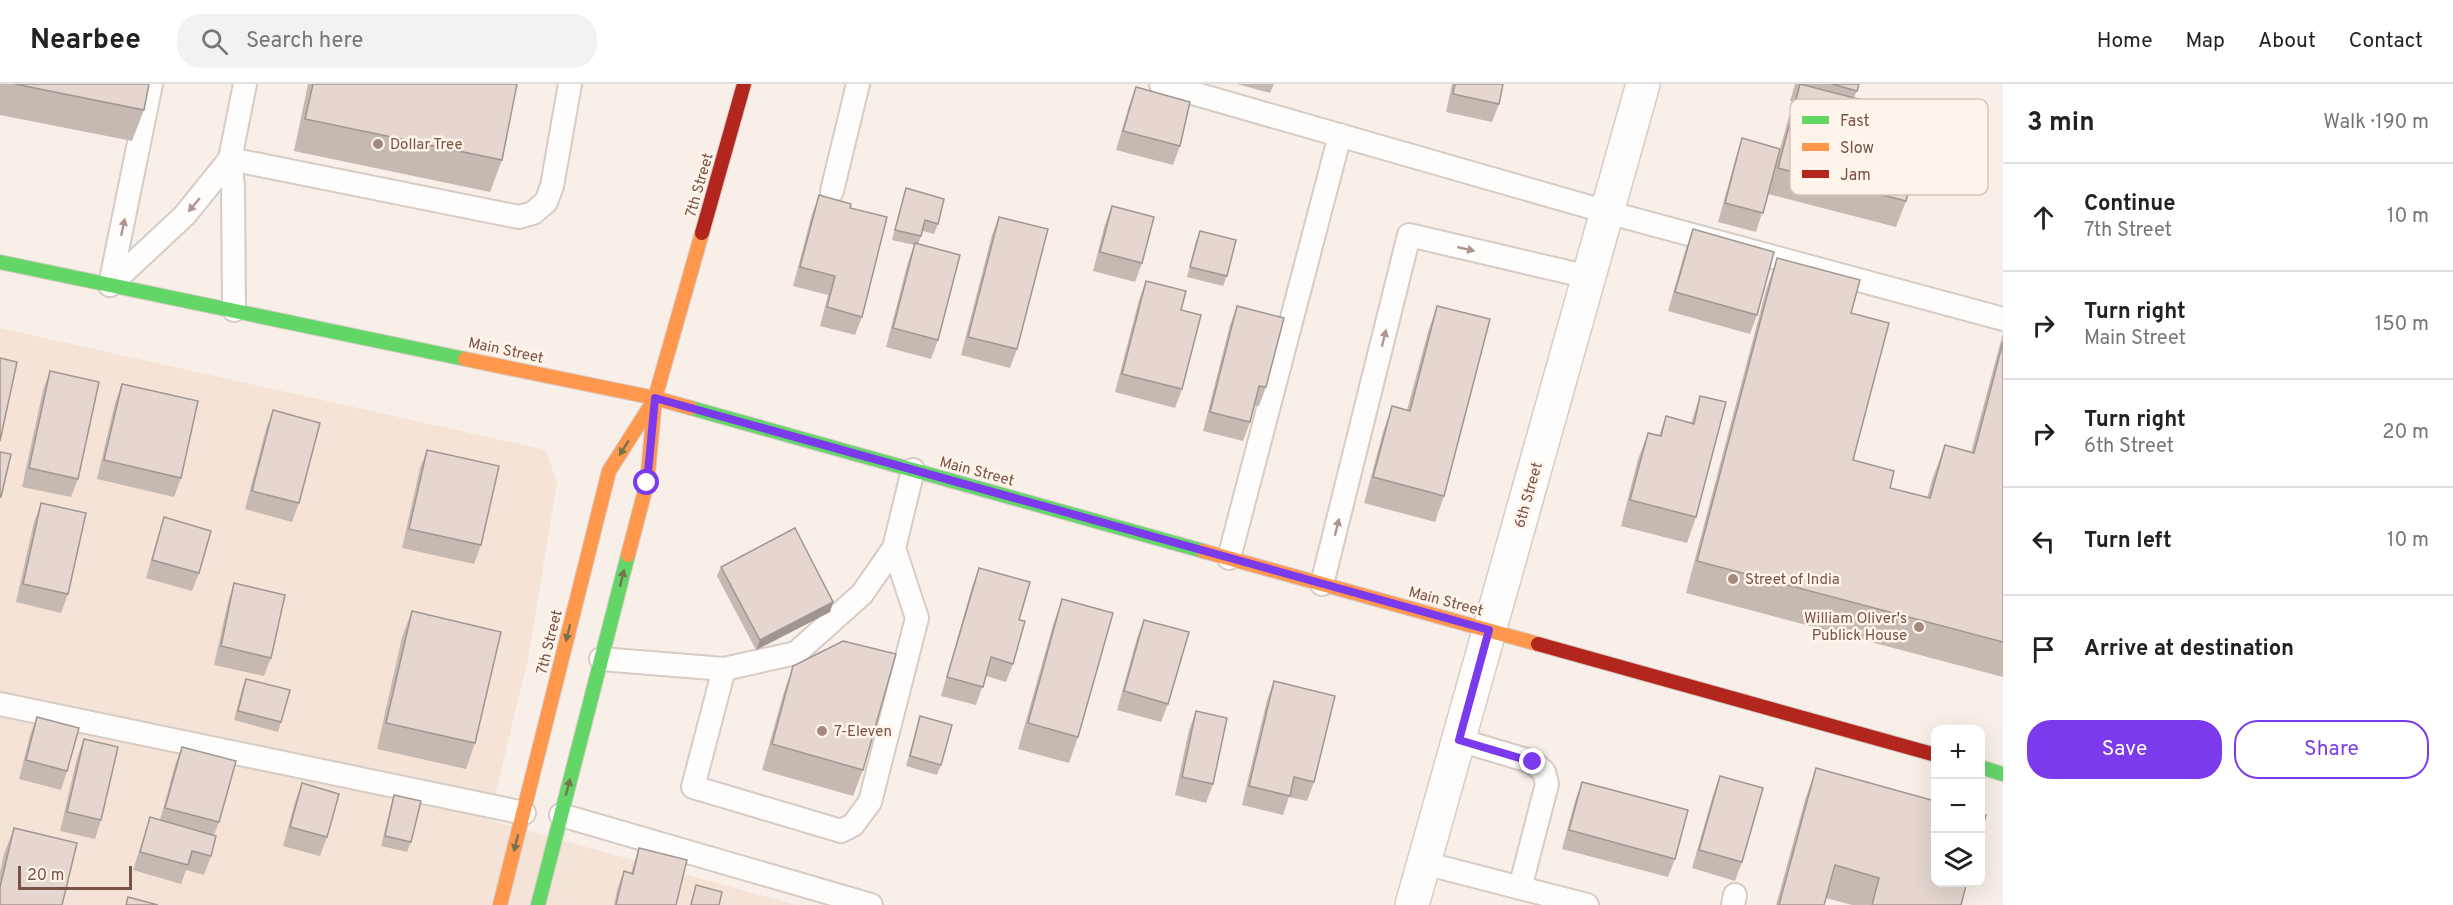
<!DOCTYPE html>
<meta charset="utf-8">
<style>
body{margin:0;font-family:Overpass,sans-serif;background:#f2f2f2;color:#222}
.controls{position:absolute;right:18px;bottom:18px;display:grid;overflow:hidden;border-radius:12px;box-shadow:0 6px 24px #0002}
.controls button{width:54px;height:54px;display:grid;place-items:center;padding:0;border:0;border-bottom:2px solid #e0e0e0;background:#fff;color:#222;font:30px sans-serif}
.scale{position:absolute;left:18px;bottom:15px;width:114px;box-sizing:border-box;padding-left:6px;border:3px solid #795246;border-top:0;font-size:16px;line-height:21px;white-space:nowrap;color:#795246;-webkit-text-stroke:4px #fff4ea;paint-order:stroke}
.stop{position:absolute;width:18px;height:18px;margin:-14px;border:4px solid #7c3aed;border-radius:50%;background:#fff}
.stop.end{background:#7c3aed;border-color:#fff;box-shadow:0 2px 6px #0008}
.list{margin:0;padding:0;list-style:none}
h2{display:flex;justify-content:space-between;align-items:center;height:78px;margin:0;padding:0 24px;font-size:26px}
h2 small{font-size:20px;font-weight:400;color:#767676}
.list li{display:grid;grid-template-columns:39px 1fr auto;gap:18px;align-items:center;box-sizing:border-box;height:108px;padding:0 24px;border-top:2px solid #e0e0e0}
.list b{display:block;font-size:22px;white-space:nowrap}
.list p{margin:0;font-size:20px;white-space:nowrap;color:#767676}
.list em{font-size:20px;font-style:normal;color:#767676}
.actions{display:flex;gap:12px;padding:18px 24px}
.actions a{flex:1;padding:14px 0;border:2px solid #7c3aed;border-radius:24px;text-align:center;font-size:21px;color:#7c3aed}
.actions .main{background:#7c3aed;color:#fff}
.icon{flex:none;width:33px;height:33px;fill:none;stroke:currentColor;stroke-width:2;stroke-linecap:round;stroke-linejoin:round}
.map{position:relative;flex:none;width:2003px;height:821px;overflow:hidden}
header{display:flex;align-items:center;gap:36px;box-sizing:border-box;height:84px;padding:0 30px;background:#fff;border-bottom:2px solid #e0e0e0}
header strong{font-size:28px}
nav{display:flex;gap:33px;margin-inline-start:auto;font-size:21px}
.search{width:420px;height:54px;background:#f2f2f2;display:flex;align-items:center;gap:15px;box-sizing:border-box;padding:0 21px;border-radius:24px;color:#767676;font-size:22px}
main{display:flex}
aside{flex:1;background:#fff}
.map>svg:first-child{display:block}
</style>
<header>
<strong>Nearbee</strong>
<div class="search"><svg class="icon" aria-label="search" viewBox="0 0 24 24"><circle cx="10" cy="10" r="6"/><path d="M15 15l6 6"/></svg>Search here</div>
<nav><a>Home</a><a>Map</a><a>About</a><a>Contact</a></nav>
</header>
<main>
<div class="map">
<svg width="2003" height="821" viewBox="0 0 2003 821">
<rect width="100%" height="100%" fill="#f8f0e8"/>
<!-- residential -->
<polygon fill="#f4e3d6" points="0,244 546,366 557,399 528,575 489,736 796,821 0,821"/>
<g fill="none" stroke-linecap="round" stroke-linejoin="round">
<!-- lane casing -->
<g stroke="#d6cbc5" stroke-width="26">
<g id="lane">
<polyline points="1161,0 1607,128 2003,235"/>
<polyline points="230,75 519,133 533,129 546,118 552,102 570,0"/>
<polyline points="832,107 858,0"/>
<polyline points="110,201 151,0"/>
<polyline points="110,201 185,131 230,75"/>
<polyline points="234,226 233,102 230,75 245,0"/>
<polyline points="1229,474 1340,51"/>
<polyline points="1322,500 1409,151 1589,193"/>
<polyline points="601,575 724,585 796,569 862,510 894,464 913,386"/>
<polyline points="724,585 693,703 841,747 853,741 870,718 917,534 894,464"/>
<polyline points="0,620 524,729"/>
<polyline points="1459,656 1533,678 1544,688 1547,700 1520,804"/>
<polyline points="561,731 871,821"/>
<polyline points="1424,779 1587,821"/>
<polyline points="1733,821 1735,811"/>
</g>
</g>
<!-- street casing -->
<g stroke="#d6cbc5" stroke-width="36">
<polyline id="street" points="1412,821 1643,0"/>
</g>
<!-- fast casing -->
<g stroke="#d7cbc4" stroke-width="16">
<g id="fast">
<polyline points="0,178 465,275"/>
<polyline points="691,324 1203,467"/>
<polyline points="1980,683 2003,690"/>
<polyline points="538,821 628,471"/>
</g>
</g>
<!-- slow casing -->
<g stroke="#d7cbc4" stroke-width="16">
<g id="slow">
<polyline points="465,275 655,314 691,324"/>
<polyline points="1203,467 1538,560"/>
<polyline points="628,471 647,399 655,314 702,149"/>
<polyline points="500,821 609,387 651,321"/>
</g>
</g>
<!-- jam casing -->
<g stroke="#d7cbc4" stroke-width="16">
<g id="jam">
<polyline points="702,149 744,0"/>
<polyline points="1538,560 1936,671"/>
</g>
</g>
<!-- lane -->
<use href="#lane" stroke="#fefdfc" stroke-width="22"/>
<!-- street -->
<use href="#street" stroke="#fefdfc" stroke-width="33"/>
<!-- fast -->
<use href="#fast" stroke="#63d668" stroke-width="14"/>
<!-- slow -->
<use href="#slow" stroke="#ff974d" stroke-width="14"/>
<!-- jam -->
<use href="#jam" stroke="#b3261e" stroke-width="14"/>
</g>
<!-- wall -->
<g fill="#c5b9b2">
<polygon points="0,0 149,0 144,26 132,57 0,31"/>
<polygon points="308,0 517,0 502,76 490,108 294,67"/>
<polygon points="1237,0 1274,0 1270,9"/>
<polygon points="1452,0 1503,0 1499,20 1492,38 1446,28"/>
<polygon points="1795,0 1859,0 1854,14 1906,117 1896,143 1768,110 1756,148 1718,138 1736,73 1742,54 1780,65 1793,18 1790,17"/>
<polygon points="1136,3 1180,62 1173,81 1116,66 1129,22"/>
<polygon points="906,104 938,140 934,150 923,147 918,160 938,256 931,275 886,263 908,178 914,161 892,156 903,114"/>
<polygon points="819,111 850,124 862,233 855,251 820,242 828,211 793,202 812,130"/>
<polygon points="1112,122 1142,179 1135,198 1093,187 1105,140"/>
<polygon points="999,133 1017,265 1010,284 961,271 992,151"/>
<polygon points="1693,145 1757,231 1750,250 1668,227 1686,164"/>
<polygon points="1200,147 1227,192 1223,202 1187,193 1196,157"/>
<polygon points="1777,174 1851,229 1853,376 1890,404 1927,414 1933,393 1945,361 1971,368 2003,249 2003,593 1686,509 1766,206"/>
<polygon points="1146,197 1181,226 1182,305 1175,324 1115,308 1139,216"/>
<polygon points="1237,222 1266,303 1259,322 1254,321 1250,338 1243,357 1203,347 1230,241"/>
<polygon points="1437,222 1444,412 1435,438 1364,419 1383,348 1392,322 1407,326 1428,248"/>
<polygon points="50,287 78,395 71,413 22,403 43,306"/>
<polygon points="122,300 181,394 174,413 97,395 115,319"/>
<polygon points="1700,312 1696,433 1687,459 1621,442 1638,375 1648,349 1659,352 1666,332 1691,339"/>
<polygon points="273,326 299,419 292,438 245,425 266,345"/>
<polygon points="427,366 481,461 474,480 402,464 420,384"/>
<polygon points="41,419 68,510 61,529 16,518 34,438"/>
<polygon points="164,433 199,489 192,507 146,494 158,452"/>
<polygon points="721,483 833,518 830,528 756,566 717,492"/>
<polygon points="979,484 1019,536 1013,580 1006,598 986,592 976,621 941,612 972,503"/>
<polygon points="234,499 271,574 264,592 214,581 228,518"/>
<polygon points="1062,515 1078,653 1069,679 1018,665 1053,541"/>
<polygon points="412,527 475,659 466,685 377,665 402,553"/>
<polygon points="1144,536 1168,620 1161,638 1117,626 1137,554"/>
<polygon points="793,582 863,686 853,712 762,686 784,608"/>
<polygon points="246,595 281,638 278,648 234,636 242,605"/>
<polygon points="1274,597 1314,698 1307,717 1289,713 1283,731 1242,721 1267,616"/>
<polygon points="1196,627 1213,700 1206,719 1175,711 1189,646"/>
<polygon points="920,632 941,681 937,691 906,682 917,642"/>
<polygon points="37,633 67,687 61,706 19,695 30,651"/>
<polygon points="84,655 101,736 95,755 60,747 77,674"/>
<polygon points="182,663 219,738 214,751 211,772 204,791 186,786 181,800 133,786 144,752 150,733 160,736 175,681"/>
<polygon points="1816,684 1961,821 1852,821 1826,814 1824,821 1776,821 1805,716"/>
<polygon points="1720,692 1742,778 1735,797 1692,784 1713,711"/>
<polygon points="1582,698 1675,775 1668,793 1562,765 1575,717"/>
<polygon points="302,699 327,753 320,772 283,762 295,718"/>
<polygon points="394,711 411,758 407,768 381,762 391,721"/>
<polygon points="14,744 0,821 0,788 4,770"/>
<polygon points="639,764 676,821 614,821 617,806 624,787 631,789"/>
</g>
<!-- shaded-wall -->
<polygon fill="#a09691" points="833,518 830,528 756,566 760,556"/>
<!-- building -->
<g fill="#e5d7cf" stroke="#a09691" stroke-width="1.5">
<polygon points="15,0 149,0 144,26"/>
<polygon points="313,0 517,0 502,76 305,35"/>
<polygon points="1455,0 1503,0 1499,20 1453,10"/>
<polygon points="1800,0 1928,33 1906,117 1778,84"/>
<polygon points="1832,0 1859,0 1857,7"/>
<polygon points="1136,3 1190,18 1180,62 1123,47"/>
<polygon points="1742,54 1780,65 1763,129 1725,119"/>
<polygon points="906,104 944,115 938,140 925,136 921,152 895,146"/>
<polygon points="819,111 851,120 850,124 887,133 862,233 827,223 835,192 800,183"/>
<polygon points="1112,122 1154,133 1142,179 1100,168"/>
<polygon points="999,133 1048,145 1017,265 968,253"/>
<polygon points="1693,145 1774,168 1757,231 1675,208"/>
<polygon points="1200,147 1236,156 1227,192 1190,183"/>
<polygon points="915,159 960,171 938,256 893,244"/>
<polygon points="1777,174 1860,196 1851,229 1889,239 1853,376 1894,387 1890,404 1930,414 1945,361 1974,369 2003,258 2003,558 1697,477"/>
<polygon points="1146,197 1186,207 1181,226 1201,231 1182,305 1122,290"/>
<polygon points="1237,222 1284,234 1266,303 1259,302 1250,338 1210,328"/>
<polygon points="1437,222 1490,235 1444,412 1373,393 1392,322 1410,327"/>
<polygon points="0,274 17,278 0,357"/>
<polygon points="50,287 99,298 78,395 29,384"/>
<polygon points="122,300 198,317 181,394 104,376"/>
<polygon points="1700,312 1726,318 1696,433 1630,416 1648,349 1661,352 1666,332 1694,340"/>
<polygon points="273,326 320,339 299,419 252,407"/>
<polygon points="427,366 499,382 481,461 409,445"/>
<polygon points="0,368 11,370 1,413 0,413"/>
<polygon points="41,419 86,429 68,510 23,500"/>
<polygon points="164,433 211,447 199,489 152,476"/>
<polygon points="795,444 833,518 760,556 721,483"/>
<polygon points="979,484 1030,498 1019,536 1025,537 1013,580 991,573 983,603 947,593"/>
<polygon points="234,499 285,511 271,574 221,562"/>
<polygon points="1062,515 1113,529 1078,653 1028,639"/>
<polygon points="412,527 501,548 475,659 386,639"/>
<polygon points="1144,536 1189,548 1168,620 1124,607"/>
<polygon points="843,557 896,570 863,686 772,660 793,582"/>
<polygon points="246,595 290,606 281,638 238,627"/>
<polygon points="1274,597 1335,612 1314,698 1294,693 1290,712 1249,702"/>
<polygon points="1196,627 1227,634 1213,700 1182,693"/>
<polygon points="920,632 952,641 941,681 910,672"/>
<polygon points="37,633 79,644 67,687 26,676"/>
<polygon points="84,655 118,663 101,736 67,728"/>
<polygon points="182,663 236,677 219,738 165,724"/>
<polygon points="1816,684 1935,717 1935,798 1967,798 1961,821 1872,821 1879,794 1835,781 1824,821 1779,821"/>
<polygon points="1720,692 1763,704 1742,778 1699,766"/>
<polygon points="1582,698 1688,726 1675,775 1569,746"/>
<polygon points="302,699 339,710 327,753 290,743"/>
<polygon points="394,711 421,717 411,758 385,752"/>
<polygon points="1980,730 1986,731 1980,751"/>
<polygon points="150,733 216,752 211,772 192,767 188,781 140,768"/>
<polygon points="14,744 77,759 62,821 0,821 0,803"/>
<polygon points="639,764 687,776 676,821 616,821 624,787 633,790"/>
<polygon points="696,801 722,808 719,821 691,821"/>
<polygon points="128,813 158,821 126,821"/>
</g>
<!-- one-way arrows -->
<defs><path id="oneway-solid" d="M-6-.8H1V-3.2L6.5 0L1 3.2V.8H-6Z" transform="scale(1.5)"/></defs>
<g fill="#ae968f">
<use href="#oneway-solid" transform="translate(194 121) rotate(130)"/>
<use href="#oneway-solid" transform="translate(123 143) rotate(-78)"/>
<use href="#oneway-solid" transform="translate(1466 165) rotate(13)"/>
<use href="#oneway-solid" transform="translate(1384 254) rotate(-76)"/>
<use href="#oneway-solid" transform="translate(1337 443) rotate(-76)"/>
</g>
<g fill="#74734e">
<use href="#oneway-solid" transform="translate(624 364) rotate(122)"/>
<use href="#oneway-solid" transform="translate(622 494) rotate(-76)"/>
<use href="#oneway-solid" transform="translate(568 549) rotate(104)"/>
<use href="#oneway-solid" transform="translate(568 703) rotate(-75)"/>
<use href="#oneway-solid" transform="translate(516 759) rotate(104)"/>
</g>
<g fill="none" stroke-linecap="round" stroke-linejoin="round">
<!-- route -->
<polyline stroke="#7c3aed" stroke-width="8" points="647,399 655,314 1489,546 1459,656 1533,678"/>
</g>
<!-- markers -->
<g fill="#a5897f" stroke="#fff4ea" stroke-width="2">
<circle cx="378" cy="60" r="6"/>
<circle cx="1733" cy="495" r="6"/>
<circle cx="1919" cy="543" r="6"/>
<circle cx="822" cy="647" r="6"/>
</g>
<g text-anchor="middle" stroke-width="5" stroke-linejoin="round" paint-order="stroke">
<!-- poi labels -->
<g font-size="15" fill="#795246" stroke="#fff4ea" text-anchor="start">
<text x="390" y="65">Dollar Tree</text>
<text x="1745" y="500">Street of India</text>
<text x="1907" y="539" text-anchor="end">William Oliver's<tspan x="1907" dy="17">Publick House</tspan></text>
<text x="834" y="652">7-Eleven</text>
</g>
<!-- street labels -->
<g font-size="15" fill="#795246" stroke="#fff4ea">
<text transform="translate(699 101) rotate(-74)" y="5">7th Street</text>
<text transform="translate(506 266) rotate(12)" y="5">Main Street</text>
<text transform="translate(977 387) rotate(15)" y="5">Main Street</text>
<text transform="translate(1528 411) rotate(-74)" y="5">6th Street</text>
<text transform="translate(1446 517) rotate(15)" y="5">Main Street</text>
<text transform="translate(549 558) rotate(-76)" y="5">7th Street</text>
</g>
</g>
<!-- legend -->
<rect x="1790" y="15" width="198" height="96" rx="9" fill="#fff4ea" stroke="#d7c3b9" stroke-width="1.5"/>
<rect x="1802" y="32" width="27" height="8" fill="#63d668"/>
<rect x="1802" y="59" width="27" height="8" fill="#ff974d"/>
<rect x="1802" y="86" width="27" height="8" fill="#b3261e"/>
<g font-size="16" fill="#795246">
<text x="1840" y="42">Fast</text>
<text x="1840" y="69">Slow</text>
<text x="1840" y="96">Jam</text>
</g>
</svg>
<div class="controls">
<button>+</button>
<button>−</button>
<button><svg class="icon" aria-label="layers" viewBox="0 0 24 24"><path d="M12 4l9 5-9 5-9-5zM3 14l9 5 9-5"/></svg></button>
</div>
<div class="scale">20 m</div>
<div class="stop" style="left:647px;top:399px"></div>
<div class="stop end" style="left:1533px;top:678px"></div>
</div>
<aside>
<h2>3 min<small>Walk · 190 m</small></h2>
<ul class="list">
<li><svg class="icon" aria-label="ahead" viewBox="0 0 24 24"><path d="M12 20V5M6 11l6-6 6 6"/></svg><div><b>Continue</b><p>7th Street</p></div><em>10 m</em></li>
<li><svg class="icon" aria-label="right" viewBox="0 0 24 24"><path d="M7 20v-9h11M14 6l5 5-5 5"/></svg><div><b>Turn right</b><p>Main Street</p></div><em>150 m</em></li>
<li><svg class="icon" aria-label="right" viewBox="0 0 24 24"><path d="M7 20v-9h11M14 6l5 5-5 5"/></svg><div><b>Turn right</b><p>6th Street</p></div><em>20 m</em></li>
<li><svg class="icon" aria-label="left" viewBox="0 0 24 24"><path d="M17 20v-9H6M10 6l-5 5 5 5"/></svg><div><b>Turn left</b></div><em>10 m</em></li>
<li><svg class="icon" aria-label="arrive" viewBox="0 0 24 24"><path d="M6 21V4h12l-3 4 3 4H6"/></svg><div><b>Arrive at destination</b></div></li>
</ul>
<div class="actions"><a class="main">Save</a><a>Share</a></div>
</aside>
</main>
